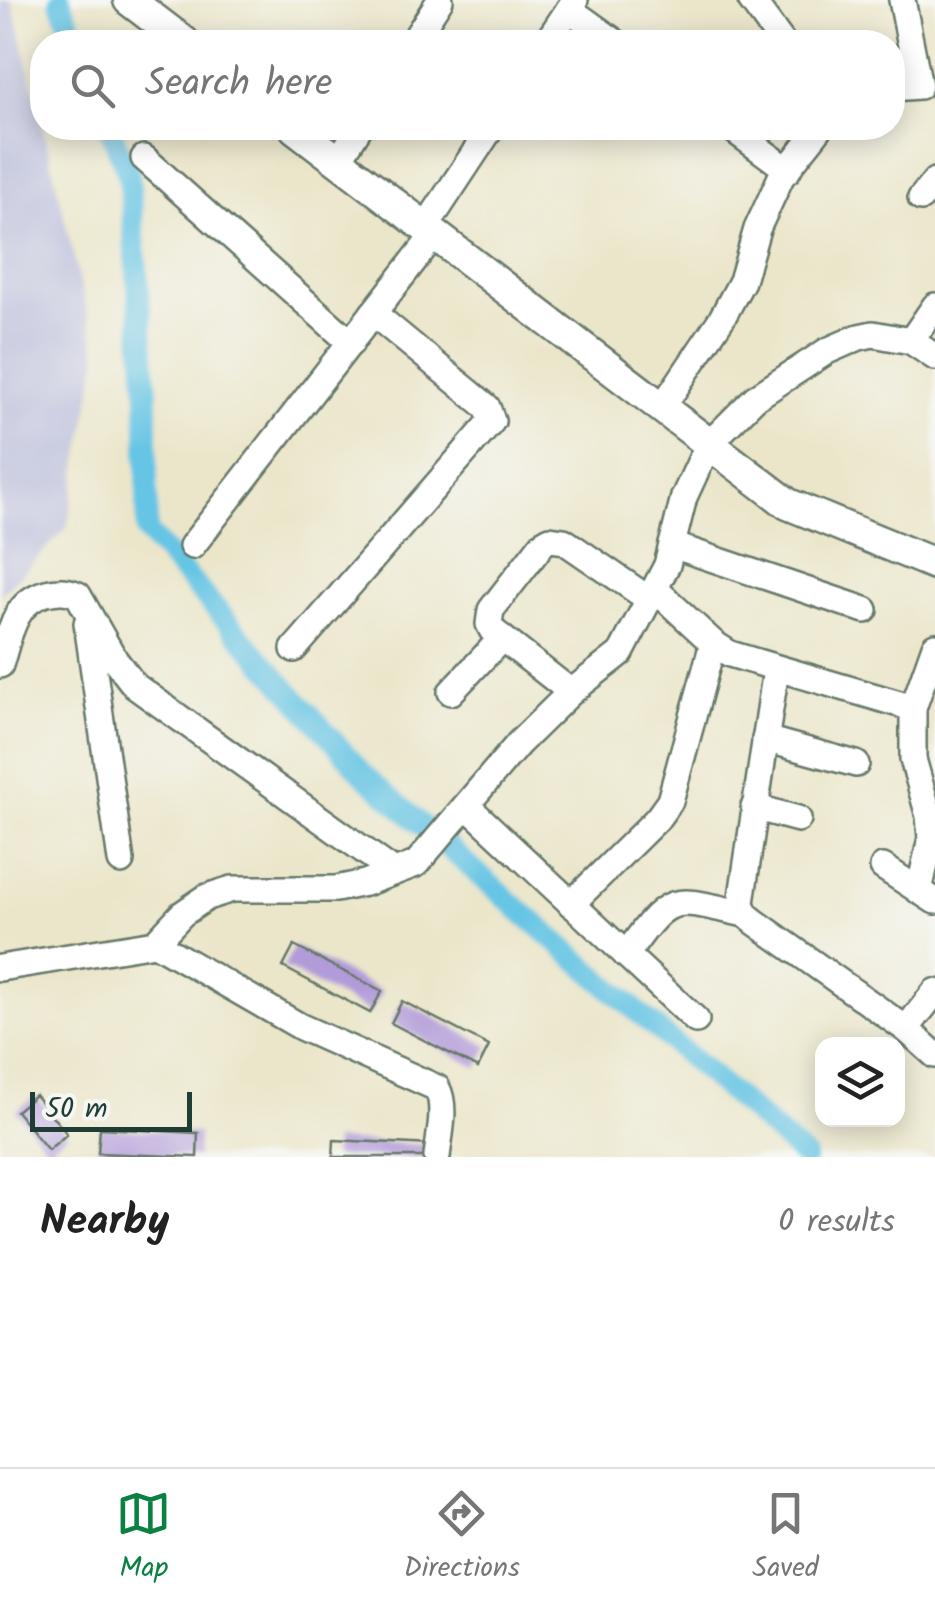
<!DOCTYPE html>
<style>
body{margin:0;font-family:Kalam,sans-serif;background:#f2f2f2;color:#222}
.controls{position:absolute;right:30px;bottom:30px;display:grid;overflow:hidden;border-radius:20px;box-shadow:0 5px 25px #0003}
.controls button{width:90px;height:90px;display:grid;place-items:center;padding:0;border:0;border-bottom:2px solid #e0e0e0;background:#fff;color:#222;font:50px sans-serif}
.scale{position:absolute;left:30px;bottom:25px;width:162px;box-sizing:border-box;padding-left:10px;border:5px solid #1f3d34;border-top:0;font-size:28px;line-height:35px;white-space:nowrap;color:#1f3d34;-webkit-text-stroke:8px #f6f6f2;paint-order:stroke}
.list{margin:0;padding:0;list-style:none}
h2{display:flex;justify-content:space-between;align-items:center;height:130px;margin:0;padding:0 40px;font-size:42px}
h2 small{font-size:32px;font-weight:400;color:#767676}
.icon{flex:none;width:55px;height:55px;fill:none;stroke:currentColor;stroke-width:2;stroke-linecap:round;stroke-linejoin:round}
.map{position:relative;flex:none;width:935px;height:1157px;overflow:hidden}
.search{position:absolute;background:#fff;box-shadow:0 5px 25px #0003;left:30px;right:30px;top:30px;height:110px;display:flex;align-items:center;gap:25px;box-sizing:border-box;padding:0 35px;border-radius:40px;color:#767676;font-size:38px}
.sheet{height:310px;background:#fff}
nav{display:flex;justify-content:space-around;align-items:center;box-sizing:border-box;height:140px;border-top:2px solid #e0e0e0;background:#fff;font-size:28px;color:#767676}
nav a{display:grid;justify-items:center;gap:5px}
nav .on{color:#0b8043}
.map>svg:first-child{display:block}
</style>
<div class="map">
<svg width="935" height="1157" viewBox="0 0 935 1157">
<rect width="100%" height="100%" fill="#f6f6f2"/>
<filter id="ink" filterUnits="userSpaceOnUse"><feTurbulence type="fractalNoise" baseFrequency=".01" numOctaves="2"/><feDisplacementMap in="SourceGraphic" scale="20" xChannelSelector="R" yChannelSelector="G"/><feConvolveMatrix kernelMatrix="1 2 1 2 8 2 1 2 1" color-interpolation-filters="sRGB"/></filter>
<filter id="wash" filterUnits="userSpaceOnUse"><feTurbulence type="fractalNoise" baseFrequency=".0048" numOctaves="4" result="noise"/><feDisplacementMap in="SourceGraphic" scale="40" xChannelSelector="R" yChannelSelector="G"/><feGaussianBlur stdDeviation="2.25" result="paint"/><feColorMatrix in="noise" values="0 0 0 0 0 0 0 0 0 0 0 0 0 0 0 0 0 1.4 0 .05"/><feComposite in="paint" operator="in"/></filter>
<g filter="url(#wash)">
<rect width="100%" height="100%" fill="#ebe6ca"/>
<!-- industrial -->
<polygon fill="#bfc2dd" points="0,0 12,0 98,357 67,528 0,595"/>
<g fill="none" stroke-linecap="round" stroke-linejoin="round">
<!-- canal -->
<g stroke="#66c5e4" stroke-width="22">
<polyline points="60,0 77,42"/>
<polyline points="110,128 129,176 147,392 147,532 364,775 805,1157"/>
</g>
</g>
<g id="blocks">
<!-- building -->
<g fill="#b29bd9">
<polygon points="294,946 382,991 370,1013 283,967"/>
<polygon points="402,1001 489,1046 478,1068 391,1023"/>
<polygon points="35,1095 67,1134 48,1150 16,1111"/>
<polygon points="100,1128 198,1133 197,1157 98,1153"/>
<polygon points="334,1140 432,1145 431,1157 333,1157"/>
</g>
</g>
</g>
<g filter="url(#ink)">
<use href="#blocks" fill-opacity="0" stroke="#667868" stroke-width="2.5"/>
<g fill="none" stroke-linecap="round" stroke-linejoin="round">
<!-- minor casing -->
<g stroke="#667868" stroke-width="30">
<g id="minor">
<polyline points="751,0 782,42"/>
<polyline points="569,9 615,42"/>
<polyline points="413,42 440,0"/>
<polyline points="547,42 575,0"/>
<polyline points="892,88 919,86 902,0"/>
<polyline points="731,128 788,170"/>
<polyline points="144,158 351,343"/>
<polyline points="338,161 359,128"/>
<polyline points="921,198 935,181"/>
<polyline points="425,228 491,128"/>
<polyline points="911,341 935,306"/>
<polyline points="661,409 722,318 742,281 757,229 781,177 820,128"/>
<polyline points="672,545 865,610"/>
<polyline points="192,546 434,235"/>
<polyline points="656,590 713,643 730,654 913,708 935,646"/>
<polyline points="87,623 121,861"/>
<polyline points="294,649 492,421 487,407 373,313"/>
<path d="M0 665C9 637 13 602 46 593 59 590 67 590 78 595L115 660 135 686 394 872"/>
<polyline points="776,669 741,903 745,914 755,922 906,1029 935,1055"/>
<polyline points="451,692 502,638"/>
<polyline points="571,692 492,630 489,624 491,610 543,543 550,539 564,541 650,600"/>
<polyline points="913,708 913,759 929,816 931,838 919,891"/>
<polyline points="765,739 856,764"/>
<polyline points="467,806 696,1020"/>
<polyline points="754,807 798,819"/>
<polyline points="883,867 935,901"/>
<polyline points="571,904 657,819 670,801 713,643"/>
<path d="M155 943 301 1027 437 1088C447 1107 439 1136 437 1157"/>
<path d="M626 955C671 891 671 898 745 914"/>
<polyline points="0,968 155,943 182,914 207,897 232,889 336,889 365,883 416,864 519,743 571,692 621,653 667,565 684,497 708,445 755,398 827,351 859,337 873,334 911,341 935,357"/>
<polyline points="906,1029 935,992"/>
</g>
</g>
<!-- tertiary casing -->
<g stroke="#667868" stroke-width="35">
<g id="tertiary">
<polyline points="129,0 184,42"/>
<polyline points="295,128 788,504 935,564"/>
</g>
</g>
<!-- minor -->
<use href="#minor" stroke="#fff" stroke-width="25"/>
<!-- tertiary -->
<use href="#tertiary" stroke="#fff" stroke-width="30"/>
</g>
</g>
</svg>
<div class="controls">
<button><svg class="icon" aria-label="layers" viewBox="0 0 24 24"><path d="M12 4l9 5-9 5-9-5zM3 14l9 5 9-5"/></svg></button>
</div>
<div class="scale">50 m</div>
<div class="search"><svg class="icon" aria-label="search" viewBox="0 0 24 24"><circle cx="10" cy="10" r="6"/><path d="M15 15l6 6"/></svg>Search here</div>
</div>
<section class="sheet">
<h2>Nearby<small>0 results</small></h2>
<ul class="list">
</ul>
</section>
<nav>
<a class="on"><svg class="icon" aria-label="map" viewBox="0 0 24 24"><path d="M3 6l6-2 6 2 6-2v14l-6 2-6-2-6 2zM9 4v14M15 6v14"/></svg>Map</a>
<a><svg class="icon" aria-label="directions" viewBox="0 0 24 24"><path d="M12 3l9 9-9 9-9-9zM9 14v-3h6M13 9l2 2-2 2"/></svg>Directions</a>
<a><svg class="icon" aria-label="saved" viewBox="0 0 24 24"><path d="M7 4h10v16l-5-4-5 4z"/></svg>Saved</a>
</nav>
